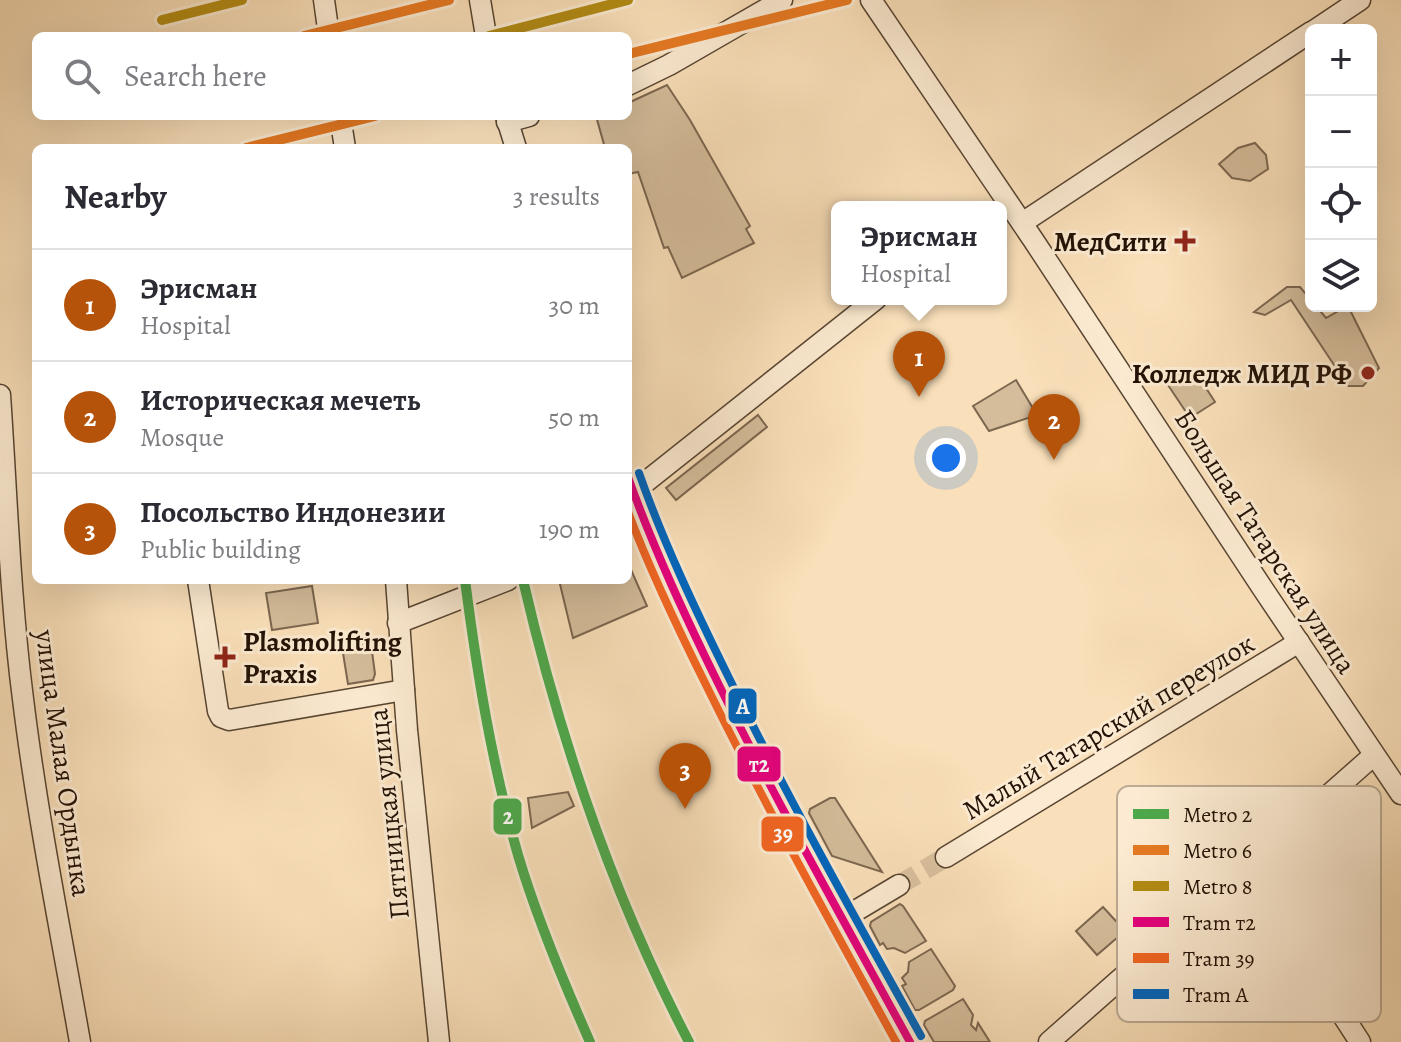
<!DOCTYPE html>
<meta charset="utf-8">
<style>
body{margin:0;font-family:Alegreya,serif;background:#f2f2f3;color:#2b2b33}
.controls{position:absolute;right:24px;top:24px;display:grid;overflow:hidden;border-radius:12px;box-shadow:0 8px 32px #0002}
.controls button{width:72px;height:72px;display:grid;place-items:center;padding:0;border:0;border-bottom:2px solid #e1e1e2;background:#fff;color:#2b2b33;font:40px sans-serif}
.you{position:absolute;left:946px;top:458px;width:28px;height:28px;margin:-20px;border:6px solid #fff;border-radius:50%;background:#1a73e8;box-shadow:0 0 0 12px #1a73e833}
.badge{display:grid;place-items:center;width:52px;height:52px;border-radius:50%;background:#b45309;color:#fff;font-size:26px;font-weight:700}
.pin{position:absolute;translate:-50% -66px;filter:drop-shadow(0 2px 4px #0008)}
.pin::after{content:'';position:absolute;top:42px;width:28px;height:24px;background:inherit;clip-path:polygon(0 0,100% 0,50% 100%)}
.popup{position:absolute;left:831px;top:201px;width:176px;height:104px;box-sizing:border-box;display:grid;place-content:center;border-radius:12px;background:#fff;filter:drop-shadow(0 2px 6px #0005);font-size:26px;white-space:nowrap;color:#7c7c81}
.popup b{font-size:30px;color:#2b2b33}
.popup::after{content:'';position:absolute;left:50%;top:100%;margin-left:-16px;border:16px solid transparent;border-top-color:#fff}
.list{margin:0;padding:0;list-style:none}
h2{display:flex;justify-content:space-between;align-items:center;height:104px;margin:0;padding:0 32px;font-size:34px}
h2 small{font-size:26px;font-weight:400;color:#7c7c81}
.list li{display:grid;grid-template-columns:52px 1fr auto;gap:24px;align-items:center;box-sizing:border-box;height:112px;padding:0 32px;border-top:2px solid #e1e1e2}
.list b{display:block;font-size:30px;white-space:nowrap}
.list p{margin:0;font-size:26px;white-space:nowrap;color:#7c7c81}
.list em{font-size:26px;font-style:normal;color:#7c7c81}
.icon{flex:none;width:44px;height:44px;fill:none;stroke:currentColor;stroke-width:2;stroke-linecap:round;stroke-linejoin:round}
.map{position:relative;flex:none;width:1401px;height:1042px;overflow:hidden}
.search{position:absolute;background:#fff;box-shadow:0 8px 32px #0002;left:32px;top:32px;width:600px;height:88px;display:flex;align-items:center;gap:20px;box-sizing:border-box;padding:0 28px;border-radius:12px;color:#7c7c81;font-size:30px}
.panel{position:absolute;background:#fff;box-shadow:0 8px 32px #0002;left:32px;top:144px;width:600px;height:440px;border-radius:12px}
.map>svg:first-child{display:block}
</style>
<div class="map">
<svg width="1401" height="1042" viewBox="0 0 1401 1042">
<rect width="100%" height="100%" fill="#fae0ba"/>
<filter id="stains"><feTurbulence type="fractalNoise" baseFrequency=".0025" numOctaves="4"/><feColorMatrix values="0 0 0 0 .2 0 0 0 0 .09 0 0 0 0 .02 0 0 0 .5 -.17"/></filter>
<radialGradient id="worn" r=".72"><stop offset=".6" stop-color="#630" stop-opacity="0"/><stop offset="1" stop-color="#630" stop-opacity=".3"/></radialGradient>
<!-- green -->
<g fill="#d5bd9b" stroke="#7c6750" stroke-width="2">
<polygon points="667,85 690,120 750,226 746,229 754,243 682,278 668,247 664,248 638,172 628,174 628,148 605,148 596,116 628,116 628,103"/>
<polygon points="1255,143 1266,155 1268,169 1250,181 1232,178 1219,164 1238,148"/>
<polygon points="1287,287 1300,287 1311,300 1311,306 1316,306 1326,318 1342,309 1349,308 1379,368 1363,386 1348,386 1291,300 1265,315 1254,312"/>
<polygon points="1185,370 1195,371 1215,402 1190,418 1166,382"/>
<polygon points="1016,380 1037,415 989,431 973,406"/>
<polygon points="758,415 767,427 676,500 666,488"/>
<polygon points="628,563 647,606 573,638 559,580 628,580"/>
<polygon points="312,586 318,623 272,630 266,593"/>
<polygon points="371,644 375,674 373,680 348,684 342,647"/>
<polygon points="568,792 574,806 532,828 528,798"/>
<polygon points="830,798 835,798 882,872 832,856 809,813 810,809"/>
<polygon points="900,904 903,906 926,941 905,953 894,948 887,949 883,943 880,945 870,926 871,922"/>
<polygon points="1103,907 1125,931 1097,955 1076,931"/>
<polygon points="931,949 955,986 953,990 919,1010 915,1010 902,986 906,984 902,978 908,972 909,962"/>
<polygon points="963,999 973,1015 971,1025 976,1030 978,1023 990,1042 934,1042 924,1025 925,1021"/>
</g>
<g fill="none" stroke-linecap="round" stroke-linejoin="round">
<!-- minor-tunnel -->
<polyline stroke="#dac19f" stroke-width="20" stroke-dasharray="20 10" stroke-linecap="butt" points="899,885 946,857"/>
<!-- minor casing -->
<g stroke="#584532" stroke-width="23">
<g id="minor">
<polyline points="324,0 329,36"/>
<polyline points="480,0 486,36"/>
<polyline points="871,0 1034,241 1263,589 1401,794"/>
<polyline points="1315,30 1360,0"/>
<polyline points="628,85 669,65 782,0"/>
<polyline points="340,116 345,148"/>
<polyline points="506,116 516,148"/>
<polyline points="507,122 529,116"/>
<polyline points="1022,223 1311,32"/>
<path d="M0 395C7 496 10 598 23 699 37 814 60 928 80 1042"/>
<polyline points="628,496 669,592 746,753 903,1042"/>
<polyline points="628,496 876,299"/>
<polyline points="198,580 218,711 221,717 229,720 404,690"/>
<polyline points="396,580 407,730 439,1042"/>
<polyline points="398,623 508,580"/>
<polyline points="946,857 1299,642"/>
<polyline points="1247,867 1360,1042"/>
<polyline points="837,922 899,885"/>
<polyline points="1049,1042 1374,755"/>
</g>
</g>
<!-- minor -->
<use href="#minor" stroke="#fcebd2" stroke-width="20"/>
<!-- tram-1 casing -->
<g stroke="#fcebd2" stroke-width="14">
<path id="tram-1" d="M628 477C653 548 685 616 718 683 778 805 845 923 910 1042"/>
</g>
<!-- tram-2 casing -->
<g stroke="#fcebd2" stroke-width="14">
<path id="tram-2" d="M628 512C651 573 679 631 708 689 767 809 832 925 896 1042"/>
</g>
<!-- tram-3 casing -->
<g stroke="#fcebd2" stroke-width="14">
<path id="tram-3" d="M639 473C664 544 696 611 729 678 789 800 855 918 921 1036"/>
</g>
<!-- tram-1 -->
<use href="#tram-1" stroke="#e5007d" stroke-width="8"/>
<!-- tram-2 -->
<use href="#tram-2" stroke="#f26522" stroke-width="8"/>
<!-- tram-3 -->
<use href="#tram-3" stroke="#0065bd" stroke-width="8"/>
<!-- metro-1 casing -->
<g stroke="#fcebd2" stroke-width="16">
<g id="metro-1">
<path d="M465 580C477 673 492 765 518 855 537 919 563 981 590 1042"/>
<path d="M523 580C560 740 613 896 689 1042"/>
</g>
</g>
<!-- metro-2 casing -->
<g stroke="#fcebd2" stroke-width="16">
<g id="metro-2">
<polyline points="304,36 449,0"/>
<polyline points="628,54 847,0"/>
<polyline points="246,148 375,116"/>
</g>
</g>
<!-- metro-3 casing -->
<g stroke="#fcebd2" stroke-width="16">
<g id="metro-3">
<polyline points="162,20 242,0"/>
<polyline points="489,36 628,0"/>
</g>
</g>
<!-- metro-1 -->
<use href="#metro-1" stroke="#4da84b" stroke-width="10"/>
<!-- metro-2 -->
<use href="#metro-2" stroke="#e67922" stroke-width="10"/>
<!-- metro-3 -->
<use href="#metro-3" stroke="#b28b14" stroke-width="10"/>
</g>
<!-- markers -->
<g fill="#8f2418" stroke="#fcebd2" stroke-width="3">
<path d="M1181 229h8v8h8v8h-8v8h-8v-8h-8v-8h8z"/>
<circle cx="1368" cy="373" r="8"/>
<path d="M221 645h8v8h8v8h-8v8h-8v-8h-8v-8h8z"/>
</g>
<g text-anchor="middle" stroke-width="6" stroke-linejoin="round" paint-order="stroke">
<!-- poi labels -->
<g font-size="28" font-weight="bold" fill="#221105" stroke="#fcebd2" text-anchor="end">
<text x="1167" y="251">МедСити</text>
<text x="1352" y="383">Колледж МИД РФ</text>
<text x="243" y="651" text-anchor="start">Plasmolifting<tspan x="243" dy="32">Praxis</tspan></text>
</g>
<!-- street labels -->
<g font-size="28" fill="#221105" stroke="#fcebd2">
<text transform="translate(1266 541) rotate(57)" y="10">Большая Татарская улица</text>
<text transform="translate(1108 726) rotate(-31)" y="10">Малый Татарский переулок</text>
<text transform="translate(64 763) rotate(82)" y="10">улица Малая Ордынка</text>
<text transform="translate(388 814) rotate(-96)" y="10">Пятницкая улица</text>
</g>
</g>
<!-- legend -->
<rect x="1117" y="786" width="264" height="236" rx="12" fill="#fcebd2" stroke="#bbaa94" stroke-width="2"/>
<rect x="1133" y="809" width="36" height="10" fill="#4da84b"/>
<rect x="1133" y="845" width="36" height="10" fill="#e67922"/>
<rect x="1133" y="881" width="36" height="10" fill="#b28b14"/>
<rect x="1133" y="917" width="36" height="10" fill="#e5007d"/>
<rect x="1133" y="953" width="36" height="10" fill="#f26522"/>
<rect x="1133" y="989" width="36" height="10" fill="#0065bd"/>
<g font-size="22" fill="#221105">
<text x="1183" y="822">Metro 2</text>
<text x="1183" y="858">Metro 6</text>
<text x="1183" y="894">Metro 8</text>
<text x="1183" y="930">Tram т2</text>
<text x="1183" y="966">Tram 39</text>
<text x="1183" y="1002">Tram А</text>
</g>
<g stroke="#fcebd2" stroke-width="3">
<rect x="727" y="687" width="31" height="38" rx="8" fill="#0065bd"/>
<rect x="736" y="745" width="46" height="38" rx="8" fill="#e5007d"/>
<rect x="492" y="797" width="31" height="39" rx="8" fill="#4da84b"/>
<rect x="760" y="815" width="45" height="38" rx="8" fill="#f26522"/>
</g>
<g font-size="22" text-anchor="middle" font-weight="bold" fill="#fff">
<text x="743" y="714">А</text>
<text x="759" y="772">т2</text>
<text x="508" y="824">2</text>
<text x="783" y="841">39</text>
</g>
<rect width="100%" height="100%" filter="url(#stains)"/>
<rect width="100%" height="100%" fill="url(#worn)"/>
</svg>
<div class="controls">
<button>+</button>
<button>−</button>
<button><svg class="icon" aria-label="locate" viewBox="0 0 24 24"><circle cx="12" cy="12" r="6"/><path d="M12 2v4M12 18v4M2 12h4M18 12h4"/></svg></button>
<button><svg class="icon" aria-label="layers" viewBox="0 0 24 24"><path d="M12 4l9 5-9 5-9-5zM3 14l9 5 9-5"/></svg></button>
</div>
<div class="you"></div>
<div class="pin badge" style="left:919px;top:397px">1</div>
<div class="popup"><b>Эрисман</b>Hospital</div>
<div class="pin badge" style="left:1054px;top:460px">2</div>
<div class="pin badge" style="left:685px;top:809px">3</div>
<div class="search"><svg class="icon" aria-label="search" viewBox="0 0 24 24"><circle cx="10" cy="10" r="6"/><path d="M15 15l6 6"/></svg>Search here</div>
<section class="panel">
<h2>Nearby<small>3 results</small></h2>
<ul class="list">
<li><span class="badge">1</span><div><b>Эрисман</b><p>Hospital</p></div><em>30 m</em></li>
<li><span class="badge">2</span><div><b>Историческая мечеть</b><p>Mosque</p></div><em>50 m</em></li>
<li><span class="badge">3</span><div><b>Посольство Индонезии</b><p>Public building</p></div><em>190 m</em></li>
</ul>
</section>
</div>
